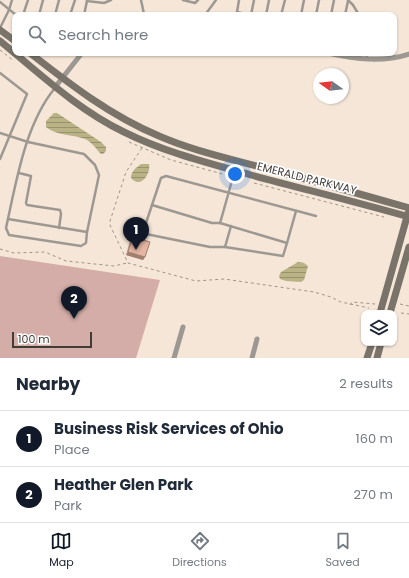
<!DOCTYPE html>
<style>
body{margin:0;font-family:Poppins,sans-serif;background:#f2f2f3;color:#1f2937}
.controls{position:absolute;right:12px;bottom:12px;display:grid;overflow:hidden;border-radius:8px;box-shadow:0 1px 3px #0004}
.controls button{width:36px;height:36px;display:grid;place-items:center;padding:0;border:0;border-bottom:1px solid #e0e1e3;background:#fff;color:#1f2937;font:20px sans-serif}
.compass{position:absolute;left:313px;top:68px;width:36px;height:36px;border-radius:50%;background:#fff;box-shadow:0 1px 3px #0004;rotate:285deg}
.scale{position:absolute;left:12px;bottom:10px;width:80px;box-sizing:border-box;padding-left:4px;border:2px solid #413b36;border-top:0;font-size:11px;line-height:14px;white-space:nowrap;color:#413b36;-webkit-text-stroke:3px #fff;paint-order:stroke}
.you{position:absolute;left:235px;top:174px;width:14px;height:14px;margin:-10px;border:3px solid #fff;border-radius:50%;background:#1a73e8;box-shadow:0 0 0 6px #1a73e833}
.badge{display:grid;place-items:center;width:26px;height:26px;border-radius:50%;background:#111827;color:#fff;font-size:13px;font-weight:700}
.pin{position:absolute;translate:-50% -33px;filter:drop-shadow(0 1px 2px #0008)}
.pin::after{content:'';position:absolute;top:21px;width:14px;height:12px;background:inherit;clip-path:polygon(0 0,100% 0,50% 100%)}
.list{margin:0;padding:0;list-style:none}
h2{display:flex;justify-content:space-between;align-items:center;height:52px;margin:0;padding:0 16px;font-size:17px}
h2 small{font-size:13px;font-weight:400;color:#747a83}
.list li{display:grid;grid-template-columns:26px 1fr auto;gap:12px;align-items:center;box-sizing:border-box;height:56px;padding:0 16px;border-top:1px solid #e0e1e3}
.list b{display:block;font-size:15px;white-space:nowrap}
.list p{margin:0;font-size:13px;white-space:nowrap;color:#747a83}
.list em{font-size:13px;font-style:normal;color:#747a83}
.icon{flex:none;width:22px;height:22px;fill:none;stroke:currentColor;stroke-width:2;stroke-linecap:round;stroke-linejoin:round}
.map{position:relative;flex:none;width:409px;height:358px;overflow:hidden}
.search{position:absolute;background:#fff;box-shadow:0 1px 3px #0004;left:12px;right:12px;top:12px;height:44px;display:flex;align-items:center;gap:10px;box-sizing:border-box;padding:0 14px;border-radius:8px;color:#747a83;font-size:15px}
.sheet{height:164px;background:#fff}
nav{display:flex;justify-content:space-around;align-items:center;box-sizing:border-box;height:56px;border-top:1px solid #e0e1e3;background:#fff;font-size:11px;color:#747a83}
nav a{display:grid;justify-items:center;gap:2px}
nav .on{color:#111827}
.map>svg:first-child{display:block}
</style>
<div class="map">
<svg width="409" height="358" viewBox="0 0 409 358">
<defs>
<pattern id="water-rules" width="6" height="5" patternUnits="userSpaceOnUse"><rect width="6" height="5" fill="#b9b285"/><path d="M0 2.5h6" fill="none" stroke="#98926e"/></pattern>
</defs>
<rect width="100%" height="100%" fill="#f5e6d8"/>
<!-- green -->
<polygon fill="#d4ada8" points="0,256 160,280 136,358 0,358"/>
<!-- water -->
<g fill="url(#water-rules)">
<path d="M54 113H57L101 142 106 147V151L103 154H101C96 149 92 142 85 139 72 134 57 136 46 127V121Z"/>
<path d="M141 164H149C151 175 140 189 131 178 131 171 136 168 141 164Z"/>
<polygon points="298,262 304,263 308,266 304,280 301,282 286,281 280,279 279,276 281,272"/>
</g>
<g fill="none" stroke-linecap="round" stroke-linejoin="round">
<!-- path -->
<g stroke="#9f948a" stroke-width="1" stroke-dasharray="3 3" stroke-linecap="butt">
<polyline points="0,50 14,61"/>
<polyline points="129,142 171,160 230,176"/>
<polyline points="142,148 126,172 110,221 110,225 128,263 196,281 224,279 314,292 331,297 341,302 369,308"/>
<polyline points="254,183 384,217"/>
<polyline points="0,249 14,253 45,252 66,261 114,266 127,263"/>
<polyline points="400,304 409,306"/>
<polyline points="350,305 352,302 375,304"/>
<polyline points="401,313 409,314"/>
</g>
<!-- service -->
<g stroke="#9d9992" stroke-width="2.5">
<polyline points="88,0 87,1 104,3 111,0"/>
<polyline points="141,0 144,14"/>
<polyline points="183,0 195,3 198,0"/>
<polyline points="239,0 237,12 249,15"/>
<polyline points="348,0 353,5 359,15"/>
<polyline points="0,2 16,15"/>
<polyline points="23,15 28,0"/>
<polyline points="39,15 43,0"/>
<polyline points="55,15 59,0"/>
<polyline points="70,15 75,0"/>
<polyline points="84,15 87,1"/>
<polyline points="205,15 216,0"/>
<polyline points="251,15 254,0"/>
<polyline points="266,15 269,0"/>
<polyline points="281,15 285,0"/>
<polyline points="301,15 304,0"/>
<polyline points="316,15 319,0"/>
<polyline points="331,15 334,0"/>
<polyline points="345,15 348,1"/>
<polyline points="0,28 9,10 12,0"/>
<polyline points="367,53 367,59"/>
<polyline points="0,73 27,94 0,159"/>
<path d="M0 133 28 142 84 154 95 165 99 175 87 232 86 243 81 246 9 235 6 228C16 183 25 124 55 88"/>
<path d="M237 163C231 183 226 203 220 223L287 243 283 256 225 247H210L146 234 144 229 161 178 166 176 316 216"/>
<polyline points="19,173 31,176 26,203 27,205 60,210 61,214 59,228"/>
<polyline points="152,205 212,223 220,223"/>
<polyline points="8,219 87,232"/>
<polyline points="287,243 296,211"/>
<polyline points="225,247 231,226"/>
</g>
<!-- minor -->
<g stroke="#9d9992" stroke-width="5">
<polyline points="140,15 155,15"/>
<path d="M328 53C355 59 382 63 409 54"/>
<polyline points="56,86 82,53"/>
<polyline points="174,358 183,327"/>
<polyline points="252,358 257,339"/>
</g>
<!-- secondary -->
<g stroke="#797369" stroke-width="7">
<polyline points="0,30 15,41"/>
<path d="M0 41C39 73 78 110 124 132 164 152 208 163 251 175 303 189 356 202 409 217"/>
<path d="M30 53C71 85 111 116 159 136 191 150 227 158 260 167 310 180 360 194 409 208"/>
<polyline points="380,313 408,213"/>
<polyline points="390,313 409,247"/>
<polyline points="367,358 372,343"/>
<polyline points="377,358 381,343"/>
</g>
</g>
<!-- wall -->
<polygon fill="#c49c8a" points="133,237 145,257 143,260 126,255 130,240"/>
<!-- shaded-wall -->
<polygon fill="#a07f71" points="128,252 145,257 143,260 126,255"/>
<!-- building -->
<polygon fill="#e4b5a1" stroke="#a07f71" points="133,237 150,242 145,257 128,252"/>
<g text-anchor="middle" stroke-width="3.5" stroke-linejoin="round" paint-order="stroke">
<!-- street labels -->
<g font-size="11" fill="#413b36" stroke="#fff">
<text transform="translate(307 178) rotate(14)" y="4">EMERALD PARKWAY</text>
</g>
</g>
</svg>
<div class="controls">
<button><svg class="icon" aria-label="layers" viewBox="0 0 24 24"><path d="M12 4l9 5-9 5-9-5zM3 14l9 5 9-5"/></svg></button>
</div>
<svg class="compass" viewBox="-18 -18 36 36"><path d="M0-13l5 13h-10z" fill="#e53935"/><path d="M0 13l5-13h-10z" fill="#747a83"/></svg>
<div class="scale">100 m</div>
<div class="you"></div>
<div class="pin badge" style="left:136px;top:250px">1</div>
<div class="pin badge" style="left:74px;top:319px">2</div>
<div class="search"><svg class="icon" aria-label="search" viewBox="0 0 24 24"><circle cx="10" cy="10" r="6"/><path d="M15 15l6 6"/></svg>Search here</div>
</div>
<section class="sheet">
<h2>Nearby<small>2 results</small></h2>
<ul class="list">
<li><span class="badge">1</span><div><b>Business Risk Services of Ohio</b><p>Place</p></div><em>160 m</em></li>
<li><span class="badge">2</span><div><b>Heather Glen Park</b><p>Park</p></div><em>270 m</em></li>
</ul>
</section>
<nav>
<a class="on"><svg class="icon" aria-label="map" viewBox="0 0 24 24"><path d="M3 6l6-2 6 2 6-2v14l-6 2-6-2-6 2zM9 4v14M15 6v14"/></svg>Map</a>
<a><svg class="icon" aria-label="directions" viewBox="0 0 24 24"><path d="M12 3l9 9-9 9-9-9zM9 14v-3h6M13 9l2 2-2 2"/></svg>Directions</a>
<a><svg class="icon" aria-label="saved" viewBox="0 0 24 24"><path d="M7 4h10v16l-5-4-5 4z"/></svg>Saved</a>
</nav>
